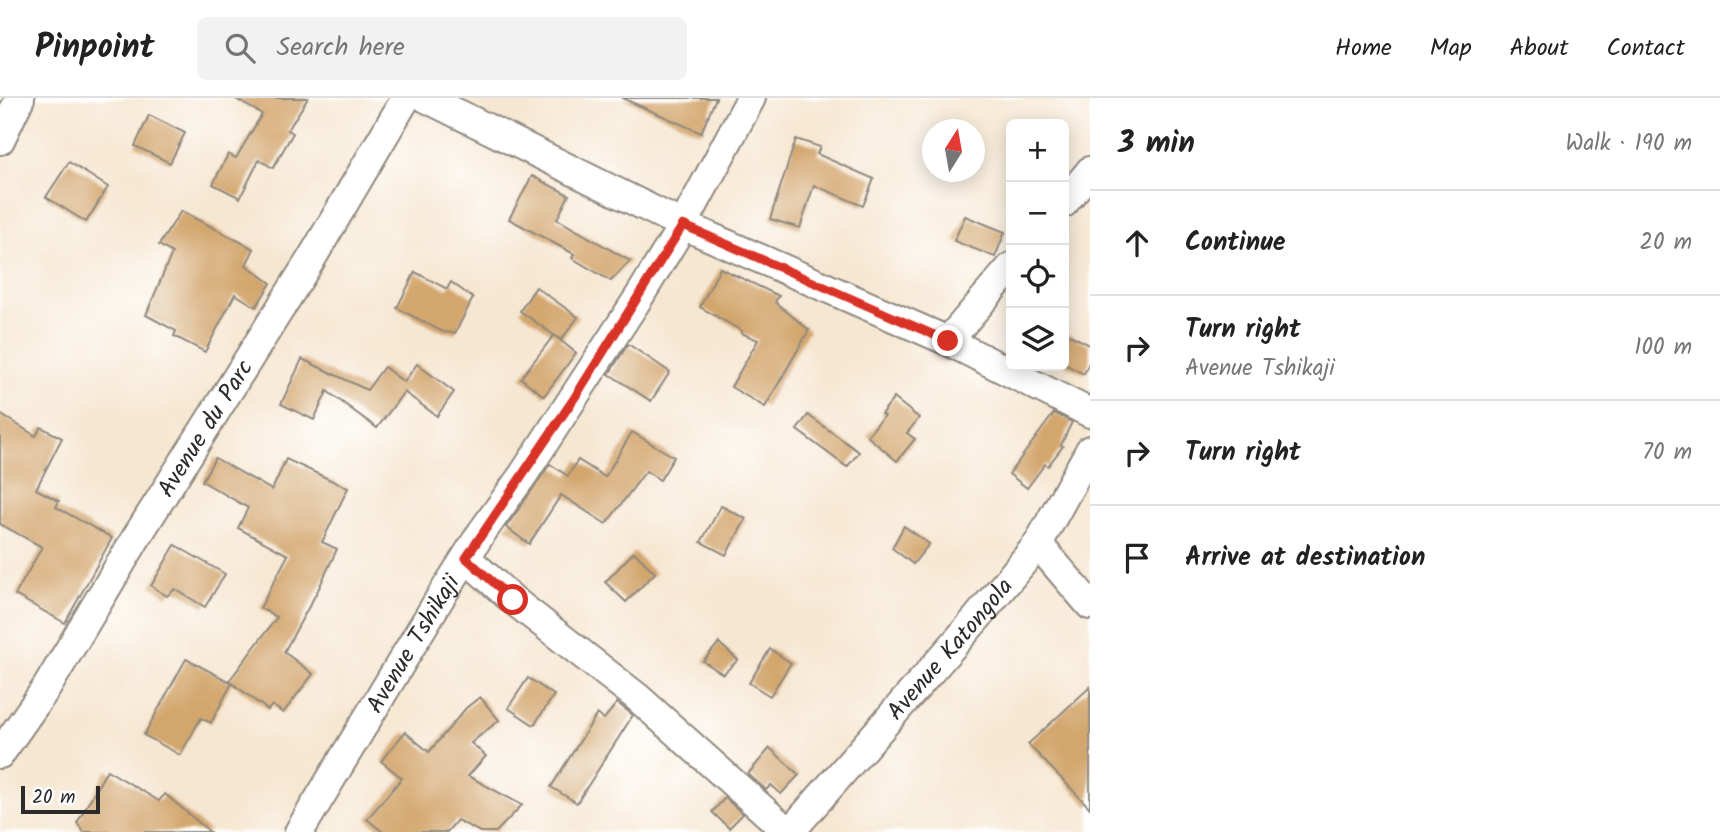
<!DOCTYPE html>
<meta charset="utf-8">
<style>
body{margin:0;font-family:Kalam,sans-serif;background:#f2f2f2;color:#222}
.controls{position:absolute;right:21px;top:21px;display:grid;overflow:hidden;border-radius:10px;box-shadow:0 4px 18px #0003}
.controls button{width:63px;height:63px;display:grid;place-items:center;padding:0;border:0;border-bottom:2px solid #e0e0e0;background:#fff;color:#222;font:35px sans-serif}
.compass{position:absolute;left:922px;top:21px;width:63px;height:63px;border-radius:50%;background:#fff;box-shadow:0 4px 18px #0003;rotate:11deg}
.scale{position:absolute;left:21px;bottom:18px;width:79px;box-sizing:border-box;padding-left:7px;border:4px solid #2b2b2b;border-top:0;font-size:19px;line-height:24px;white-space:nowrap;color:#2b2b2b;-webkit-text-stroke:5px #fff;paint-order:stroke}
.stop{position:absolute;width:21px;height:21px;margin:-16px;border:5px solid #d93025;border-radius:50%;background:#fff}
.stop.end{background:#d93025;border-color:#fff;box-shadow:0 2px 7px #0008}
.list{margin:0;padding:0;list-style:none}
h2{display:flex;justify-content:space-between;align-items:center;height:91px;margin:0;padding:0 28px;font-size:30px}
h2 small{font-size:23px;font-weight:400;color:#767676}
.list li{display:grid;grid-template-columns:46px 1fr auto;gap:21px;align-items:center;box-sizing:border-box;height:105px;padding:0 28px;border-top:2px solid #e0e0e0}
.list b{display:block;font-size:26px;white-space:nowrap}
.list p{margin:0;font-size:23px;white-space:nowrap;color:#767676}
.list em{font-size:23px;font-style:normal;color:#767676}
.icon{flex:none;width:38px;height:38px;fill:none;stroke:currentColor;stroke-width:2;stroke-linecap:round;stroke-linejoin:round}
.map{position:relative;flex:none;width:1090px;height:734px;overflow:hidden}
header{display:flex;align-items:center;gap:42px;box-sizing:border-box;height:98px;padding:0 35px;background:#fff;border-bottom:2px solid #e0e0e0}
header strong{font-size:33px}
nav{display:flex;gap:38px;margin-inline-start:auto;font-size:24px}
.search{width:490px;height:63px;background:#f2f2f2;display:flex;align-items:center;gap:18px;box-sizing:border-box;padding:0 24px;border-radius:10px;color:#767676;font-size:26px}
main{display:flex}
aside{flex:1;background:#fff}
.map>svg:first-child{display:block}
</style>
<header>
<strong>Pinpoint</strong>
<div class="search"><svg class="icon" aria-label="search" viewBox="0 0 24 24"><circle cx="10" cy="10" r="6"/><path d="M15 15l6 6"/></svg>Search here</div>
<nav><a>Home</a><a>Map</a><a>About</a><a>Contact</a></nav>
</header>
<main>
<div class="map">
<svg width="1090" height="734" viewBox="0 0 1090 734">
<rect width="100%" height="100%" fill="#fff"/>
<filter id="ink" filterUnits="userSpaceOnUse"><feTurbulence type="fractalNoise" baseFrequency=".0143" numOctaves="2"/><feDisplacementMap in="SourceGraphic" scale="14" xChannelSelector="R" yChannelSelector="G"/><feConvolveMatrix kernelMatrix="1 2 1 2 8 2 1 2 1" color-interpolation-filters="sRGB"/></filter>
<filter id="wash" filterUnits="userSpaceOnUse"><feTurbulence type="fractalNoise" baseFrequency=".00686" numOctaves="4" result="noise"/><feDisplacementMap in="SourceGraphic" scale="28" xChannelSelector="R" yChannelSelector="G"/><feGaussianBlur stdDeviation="1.57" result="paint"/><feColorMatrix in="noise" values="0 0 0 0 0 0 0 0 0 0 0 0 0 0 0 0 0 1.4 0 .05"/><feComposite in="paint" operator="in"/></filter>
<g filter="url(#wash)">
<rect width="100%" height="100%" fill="#f6e7d2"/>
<g id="blocks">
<!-- building -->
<g fill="#d3a66d">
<polygon points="234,0 308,0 288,32 293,35 273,70 259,62 240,100 213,86 228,56 236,60 262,16"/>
<polygon points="622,0 716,0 701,35"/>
<polygon points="149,17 185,35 170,65 135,48"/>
<polygon points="796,41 820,49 817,56 874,81 863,108 814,87 800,130 770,121"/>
<polygon points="69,64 108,89 86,124 46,99"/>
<polygon points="532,78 569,97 557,121 630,163 611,183 572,160 574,156 509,121"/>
<polygon points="181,113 254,151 246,167 271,185 256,209 235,196 205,254 174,238 176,233 146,217 172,155 159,147"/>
<polygon points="965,118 1005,134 995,159 954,143"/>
<polygon points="720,170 779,198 775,204 809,232 765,309 731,289 758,242 741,235 742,233 700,209"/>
<polygon points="415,174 447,191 451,184 473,200 455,235 443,234 397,210"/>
<polygon points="536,189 578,219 561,242 520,213"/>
<polygon points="1064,234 1090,247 1090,263 1084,276 1064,266"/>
<polygon points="554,237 576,255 544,298 521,280"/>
<polygon points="628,246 670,274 651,303 609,276"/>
<polygon points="302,261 367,292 384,269 404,284 417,266 454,294 437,318 404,294 377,330 327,293 314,322 281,306"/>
<polygon points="894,300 919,320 907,335 915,341 897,363 867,338 884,318 881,316"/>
<polygon points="1054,315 1072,324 1061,347 1063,348 1048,368 1045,366 1027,390 1009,376"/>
<polygon points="0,316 36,338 41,329 62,340 36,391 59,403 56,409 112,440 65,525 15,497 42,449 0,426"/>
<polygon points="808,317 859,354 847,369 797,332"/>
<polygon points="632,334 674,359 660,382 646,373 606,426 561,397 529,446 506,429 550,366 568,378 578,362 605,379"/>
<polygon points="215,360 272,392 286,361 348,390 322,444 337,451 318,492 284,554 313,576 283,615 272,607 268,612 229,583 277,519 260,510 288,457 238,430 248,410 202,383"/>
<polygon points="721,408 746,421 726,457 701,444"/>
<polygon points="904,428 929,446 913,466 892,450"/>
<polygon points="175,447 225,476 205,509 175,491 167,498 151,488"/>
<polygon points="634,454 655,475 626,504 605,484"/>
<polygon points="719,545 738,562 723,576 703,563"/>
<polygon points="770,551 791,565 770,598 749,585"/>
<polygon points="186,561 232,585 211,625 201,620 180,657 144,637"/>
<polygon points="528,580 554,597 534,627 508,610"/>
<polygon points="1090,589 1090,710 1028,646"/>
<polygon points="480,599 499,622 471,645 486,658 468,678 522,707 496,734 480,734 457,722 447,734 383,734 367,721 402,680 381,663 405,634 429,654 466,610"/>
<polygon points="617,605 633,617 577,705 551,689 597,616 604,621"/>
<polygon points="770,650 799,677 781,696 771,687 766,692 748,676"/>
<polygon points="107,672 159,703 165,696 210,734 84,734 77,725"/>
<polygon points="725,700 743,716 729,730 712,714"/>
</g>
</g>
</g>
<g filter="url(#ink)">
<use href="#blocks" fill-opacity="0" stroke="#90897e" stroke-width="2"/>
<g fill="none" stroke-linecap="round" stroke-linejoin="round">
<!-- minor casing -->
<g stroke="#90897e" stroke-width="32">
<g id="minor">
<polyline points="426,0 683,127 948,243 1090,315"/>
<polyline points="0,42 20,0"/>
<polyline points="1064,105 1090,73"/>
<polyline points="948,243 1011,169"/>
<polyline points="1038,446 1090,507"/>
<polyline points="466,460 513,502 637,599 788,734"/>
<path id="s1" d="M0 656 47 589 136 440 310 163 406 0"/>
<path id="s2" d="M299 734 440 500 482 434 523 377 639 199 683 127 751 0"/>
<path id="s3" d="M790 734 977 520 1038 446 1090 352"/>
</g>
</g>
<!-- minor -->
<use href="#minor" stroke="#fff" stroke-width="28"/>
</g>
</g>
<g fill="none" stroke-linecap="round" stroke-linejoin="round" filter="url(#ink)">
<!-- route -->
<polyline stroke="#d93025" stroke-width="9" points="513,502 466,460 575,299 683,127 948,243"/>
</g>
<g text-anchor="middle" stroke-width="6" stroke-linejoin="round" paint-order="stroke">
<!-- street labels -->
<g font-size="24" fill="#2b2b2b" stroke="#fff">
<text dy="8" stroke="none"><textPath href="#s1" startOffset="385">Avenue du Parc</textPath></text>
<text dy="8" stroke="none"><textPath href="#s2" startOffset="220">Avenue Tshikaji</textPath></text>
<text dy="8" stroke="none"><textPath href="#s3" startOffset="243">Avenue Katongola</textPath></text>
</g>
</g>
</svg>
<div class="controls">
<button>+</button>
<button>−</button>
<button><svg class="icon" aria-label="locate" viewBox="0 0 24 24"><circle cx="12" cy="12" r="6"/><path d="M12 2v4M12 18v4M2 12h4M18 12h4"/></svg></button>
<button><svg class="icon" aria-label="layers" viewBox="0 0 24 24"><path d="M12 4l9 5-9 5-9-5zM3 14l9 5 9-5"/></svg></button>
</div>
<svg class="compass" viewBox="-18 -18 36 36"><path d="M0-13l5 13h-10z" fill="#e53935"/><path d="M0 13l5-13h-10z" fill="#767676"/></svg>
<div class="scale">20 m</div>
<div class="stop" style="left:513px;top:502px"></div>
<div class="stop end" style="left:948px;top:243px"></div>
</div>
<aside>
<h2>3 min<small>Walk · 190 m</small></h2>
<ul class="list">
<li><svg class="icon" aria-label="ahead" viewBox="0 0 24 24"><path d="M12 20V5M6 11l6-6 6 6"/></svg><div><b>Continue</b></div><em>20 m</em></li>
<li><svg class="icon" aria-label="right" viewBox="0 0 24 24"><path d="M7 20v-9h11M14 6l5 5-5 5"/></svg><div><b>Turn right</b><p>Avenue Tshikaji</p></div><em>100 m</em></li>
<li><svg class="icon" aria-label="right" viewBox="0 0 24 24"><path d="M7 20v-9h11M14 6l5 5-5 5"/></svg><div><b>Turn right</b></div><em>70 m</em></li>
<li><svg class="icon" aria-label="arrive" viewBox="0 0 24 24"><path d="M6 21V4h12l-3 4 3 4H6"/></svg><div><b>Arrive at destination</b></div></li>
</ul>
</aside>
</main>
